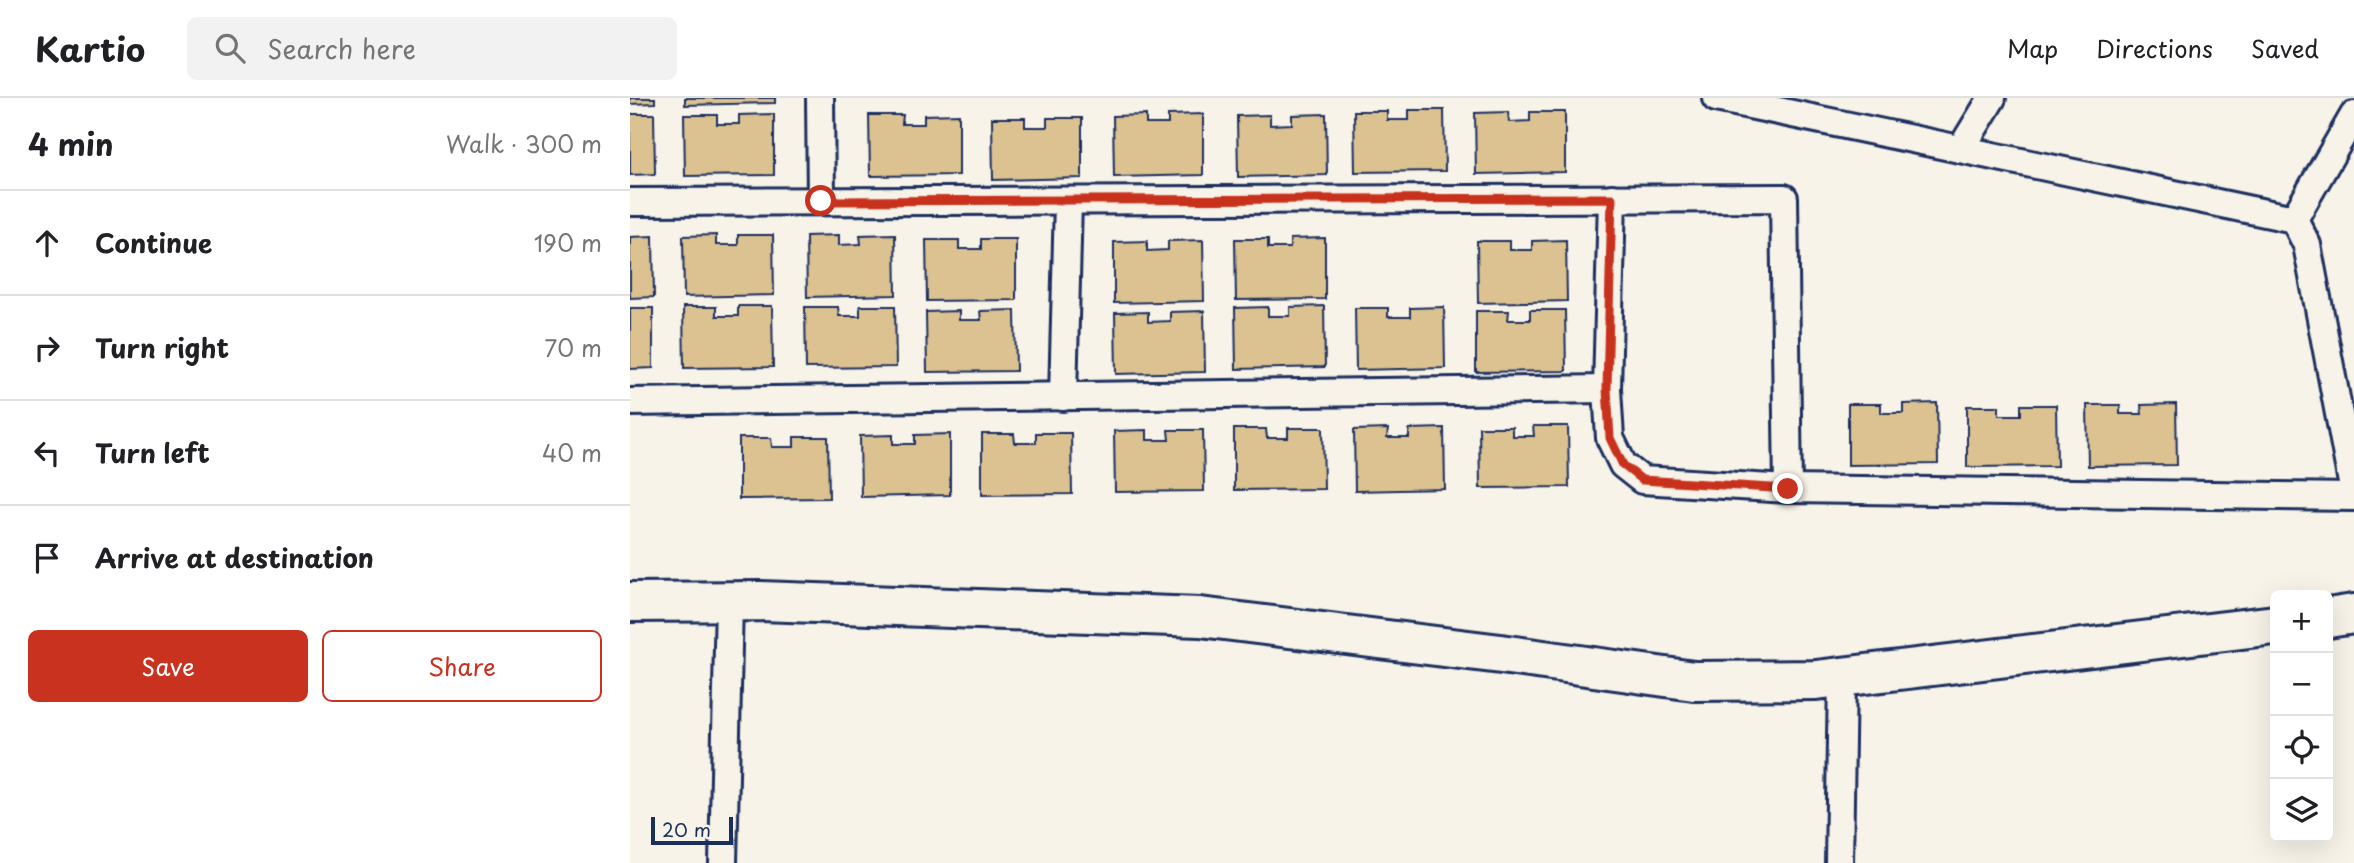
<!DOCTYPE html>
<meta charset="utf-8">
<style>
body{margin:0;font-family:"Playpen Sans",sans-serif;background:#f2f2f2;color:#202124}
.controls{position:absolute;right:21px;bottom:21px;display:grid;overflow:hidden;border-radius:10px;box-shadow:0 7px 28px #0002}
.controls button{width:63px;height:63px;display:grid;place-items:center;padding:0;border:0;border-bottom:2px solid #e0e0e0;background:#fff;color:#202124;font:35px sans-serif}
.scale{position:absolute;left:21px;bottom:18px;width:82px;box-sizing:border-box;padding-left:7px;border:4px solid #1b2f5e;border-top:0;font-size:19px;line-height:24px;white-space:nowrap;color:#1b2f5e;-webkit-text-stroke:5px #f7f3e8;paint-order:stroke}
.stop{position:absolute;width:21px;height:21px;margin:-16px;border:5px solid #c8321e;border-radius:50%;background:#fff}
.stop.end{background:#c8321e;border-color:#fff;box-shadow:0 2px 7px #0008}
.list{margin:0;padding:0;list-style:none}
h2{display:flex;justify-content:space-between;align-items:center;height:91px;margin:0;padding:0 28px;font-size:30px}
h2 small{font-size:23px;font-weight:400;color:#757577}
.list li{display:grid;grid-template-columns:46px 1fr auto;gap:21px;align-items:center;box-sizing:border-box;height:105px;padding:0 28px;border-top:2px solid #e0e0e0}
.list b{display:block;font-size:26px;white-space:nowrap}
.list em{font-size:23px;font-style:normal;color:#757577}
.actions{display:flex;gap:14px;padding:21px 28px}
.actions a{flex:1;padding:16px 0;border:2px solid #c8321e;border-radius:10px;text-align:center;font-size:24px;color:#c8321e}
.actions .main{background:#c8321e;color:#fff}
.icon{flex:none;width:38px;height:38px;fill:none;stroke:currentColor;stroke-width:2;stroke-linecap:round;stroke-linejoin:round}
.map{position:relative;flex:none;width:1724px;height:765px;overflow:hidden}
header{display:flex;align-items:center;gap:42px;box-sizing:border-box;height:98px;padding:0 35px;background:#fff;border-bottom:2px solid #e0e0e0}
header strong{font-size:33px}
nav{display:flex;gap:38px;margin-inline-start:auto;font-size:24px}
.search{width:490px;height:63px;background:#f2f2f2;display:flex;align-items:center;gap:18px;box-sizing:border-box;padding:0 24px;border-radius:10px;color:#757577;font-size:26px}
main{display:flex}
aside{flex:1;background:#fff}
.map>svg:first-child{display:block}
</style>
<header>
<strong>Kartio</strong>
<div class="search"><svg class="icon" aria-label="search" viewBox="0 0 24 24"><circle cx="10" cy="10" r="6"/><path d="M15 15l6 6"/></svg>Search here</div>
<nav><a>Map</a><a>Directions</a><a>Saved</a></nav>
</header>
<main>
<aside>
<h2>4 min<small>Walk · 300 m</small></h2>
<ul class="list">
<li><svg class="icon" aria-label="ahead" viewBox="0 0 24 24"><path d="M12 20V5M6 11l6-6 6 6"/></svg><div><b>Continue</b></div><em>190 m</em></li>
<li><svg class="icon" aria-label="right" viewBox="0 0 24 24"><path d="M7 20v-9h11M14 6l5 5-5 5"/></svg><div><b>Turn right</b></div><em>70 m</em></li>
<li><svg class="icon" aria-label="left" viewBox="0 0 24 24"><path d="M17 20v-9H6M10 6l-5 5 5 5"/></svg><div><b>Turn left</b></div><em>40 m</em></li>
<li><svg class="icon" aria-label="arrive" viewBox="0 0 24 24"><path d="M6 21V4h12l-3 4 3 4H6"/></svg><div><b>Arrive at destination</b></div></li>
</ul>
<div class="actions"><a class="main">Save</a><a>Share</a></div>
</aside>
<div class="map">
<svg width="1724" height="765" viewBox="0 0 1724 765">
<rect width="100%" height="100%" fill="#f7f3e8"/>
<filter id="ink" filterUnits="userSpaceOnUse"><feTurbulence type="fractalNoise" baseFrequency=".0143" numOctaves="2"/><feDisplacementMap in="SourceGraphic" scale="14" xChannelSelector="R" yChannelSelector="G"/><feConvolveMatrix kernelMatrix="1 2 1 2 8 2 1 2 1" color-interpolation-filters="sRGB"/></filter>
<g filter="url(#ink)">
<!-- building -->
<g fill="#dcc291" stroke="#1b2f5e" stroke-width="2">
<polygon points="0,0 25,0 25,5 0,6"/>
<polygon points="55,0 145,0 145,5 55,7"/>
<polygon points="779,12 814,12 815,73 725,74 724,13 757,13 757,22 779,22"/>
<polygon points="878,14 879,24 900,23 900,14 935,14 935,74 846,76 845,15"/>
<polygon points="0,16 24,16 25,76 0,77"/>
<polygon points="144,16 144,77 55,78 54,17 87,17 87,26 109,26 109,17"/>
<polygon points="329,16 329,77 240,78 239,17 273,17 272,26 294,26 294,17"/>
<polygon points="573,16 573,77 484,79 483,18 516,17 516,26 538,26 538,17"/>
<polygon points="696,16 697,77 608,79 607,18 640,17 640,27 662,26 662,17"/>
<polygon points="362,20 395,20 395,29 417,29 417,20 452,20 452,80 363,82"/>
<polygon points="265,136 266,197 177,199 176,138 209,137 209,147 231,146 230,137"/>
<polygon points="86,137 86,147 108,147 108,137 143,137 144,197 54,199 53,138"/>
<polygon points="23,138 24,199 0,200 0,139"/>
<polygon points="695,140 695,201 606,202 605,141 638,141 638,150 660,150 660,141"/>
<polygon points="351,141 386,141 386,202 297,203 296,142 329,142 329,151 351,151"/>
<polygon points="573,142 574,203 484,205 484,144 517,143 517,153 538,152 538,143"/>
<polygon points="936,142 937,203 848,205 847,143 880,143 880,152 902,152 902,143"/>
<polygon points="108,208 142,208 143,269 54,270 53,209 86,209 86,218 108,218"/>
<polygon points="230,208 265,208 266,269 176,270 175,209 208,209 209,218 230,218"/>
<polygon points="694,208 695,269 606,271 605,210 638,209 638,218 660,218 660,209"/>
<polygon points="814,209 815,270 726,272 725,210 758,210 758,219 780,219 780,210"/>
<polygon points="0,210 23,210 23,270 0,271"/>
<polygon points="385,212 386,273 297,274 296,214 329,213 329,222 351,222 350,213"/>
<polygon points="900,212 935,212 936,273 846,274 846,213 879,213 878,222 900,222"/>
<polygon points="574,213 575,274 486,276 485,215 518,214 518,224 540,223 540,214"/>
<polygon points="1307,305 1308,366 1218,367 1218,306 1251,306 1251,315 1273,315 1273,306"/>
<polygon points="1546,306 1547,367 1458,368 1457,307 1490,307 1490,316 1512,316 1511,307"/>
<polygon points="1391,307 1426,307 1427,368 1337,369 1337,308 1369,308 1369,317 1391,317"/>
<polygon points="903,328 938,328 939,389 850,390 849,329 882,329 882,338 904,338"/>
<polygon points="658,330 693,330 694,391 604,392 604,331 636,331 637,340 658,340"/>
<polygon points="814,330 815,391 725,393 724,332 758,331 757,340 779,340 779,331"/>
<polygon points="517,332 517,342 539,342 538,332 573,332 574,393 485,394 484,333"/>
<polygon points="406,335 441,335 442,396 352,397 352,336 384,336 385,345 406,345"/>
<polygon points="320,336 320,397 231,399 230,338 263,337 263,346 285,346 285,337"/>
<polygon points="164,339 198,339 199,400 109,401 109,340 141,340 142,349 164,349"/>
</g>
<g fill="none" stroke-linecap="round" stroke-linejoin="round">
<!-- street casing -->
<g stroke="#1b2f5e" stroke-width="32">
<g id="street">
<polyline points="190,0 191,103"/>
<polyline points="1086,0 1664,121 1677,147 1724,395"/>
<polyline points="1331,51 1362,0"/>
<polyline points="982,100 977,291 980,340 993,367 1012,382 1158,391 1724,399"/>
<polyline points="0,104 1154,100 1158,391"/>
<polyline points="1664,121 1724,17"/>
<polyline points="433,299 438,103"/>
<polyline points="0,304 977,291"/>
<polyline points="93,765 99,504"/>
<polyline points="1209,765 1212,579"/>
</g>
</g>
<!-- primary casing -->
<g stroke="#1b2f5e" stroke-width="44">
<g id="primary">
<polyline points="0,504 131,503 570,519 871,556 1064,583 1186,582 1645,527"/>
<polyline points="1698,520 1724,516"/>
</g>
</g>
<!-- street -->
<use href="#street" stroke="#f7f3e8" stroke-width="26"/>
<!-- primary -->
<use href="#primary" stroke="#f7f3e8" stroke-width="38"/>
</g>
</g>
<g fill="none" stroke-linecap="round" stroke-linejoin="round" filter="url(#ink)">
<!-- route -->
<polyline stroke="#c8321e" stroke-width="9" points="191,103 982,100 977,291 980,340 993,367 1012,382 1158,391"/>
</g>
</svg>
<div class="controls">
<button>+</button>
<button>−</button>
<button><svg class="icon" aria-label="locate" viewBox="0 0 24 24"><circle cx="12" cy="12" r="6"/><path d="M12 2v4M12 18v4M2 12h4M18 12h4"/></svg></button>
<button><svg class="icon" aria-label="layers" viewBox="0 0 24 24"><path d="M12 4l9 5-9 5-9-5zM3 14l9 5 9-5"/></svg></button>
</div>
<div class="scale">20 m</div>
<div class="stop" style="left:191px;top:103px"></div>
<div class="stop end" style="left:1158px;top:391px"></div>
</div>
</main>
